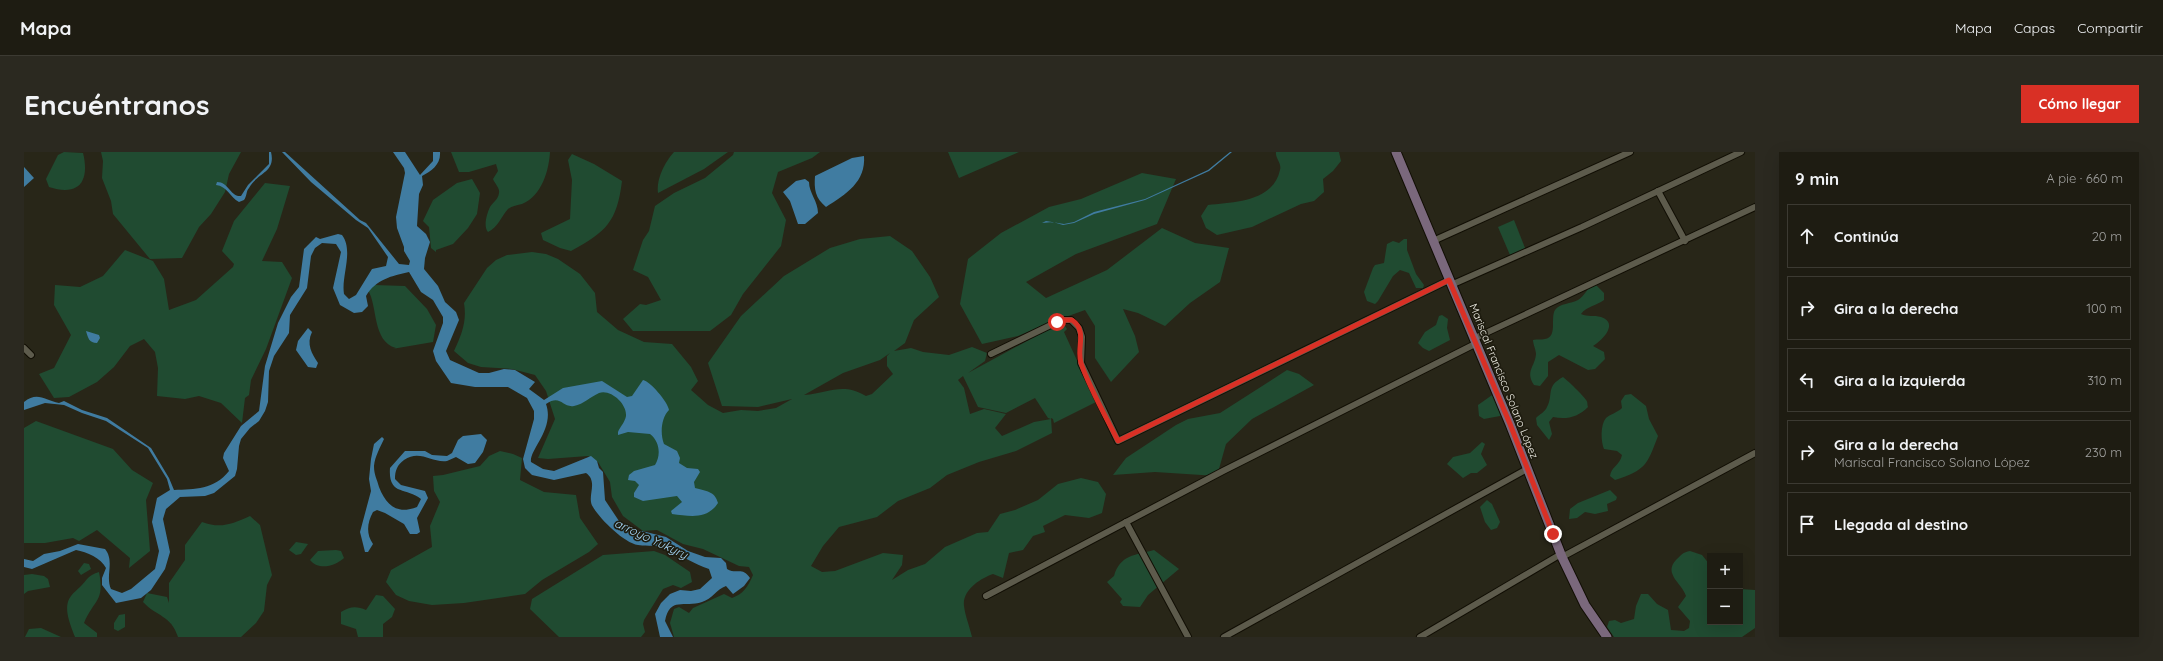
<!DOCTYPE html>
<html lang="es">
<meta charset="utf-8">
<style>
body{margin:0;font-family:Quicksand,sans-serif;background:#2b2920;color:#f1f3f6}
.controls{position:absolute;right:12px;bottom:12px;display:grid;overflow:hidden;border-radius:0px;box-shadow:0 4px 16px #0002}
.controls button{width:36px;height:36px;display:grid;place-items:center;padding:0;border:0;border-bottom:1px solid #3c3a32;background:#1e1c12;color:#f1f3f6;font:20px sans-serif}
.stop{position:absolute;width:12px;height:12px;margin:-9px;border:3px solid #d93025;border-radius:50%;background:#fff}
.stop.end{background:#d93025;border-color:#fff;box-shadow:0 1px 4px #0008}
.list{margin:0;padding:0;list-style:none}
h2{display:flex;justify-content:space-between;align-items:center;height:52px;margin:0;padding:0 16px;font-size:17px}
h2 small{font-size:13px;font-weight:400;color:#a1a19f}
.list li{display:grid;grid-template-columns:26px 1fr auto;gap:12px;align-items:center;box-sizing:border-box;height:64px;margin:0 8px 8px;padding:0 8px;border:1px solid #3c3a32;border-radius:0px}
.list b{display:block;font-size:15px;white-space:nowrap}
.list p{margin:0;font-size:13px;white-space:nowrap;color:#a1a19f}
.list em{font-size:13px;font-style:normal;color:#a1a19f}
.icon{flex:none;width:22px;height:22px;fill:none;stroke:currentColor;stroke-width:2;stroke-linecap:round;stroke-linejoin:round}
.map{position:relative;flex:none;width:1731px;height:485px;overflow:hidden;border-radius:0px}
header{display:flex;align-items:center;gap:24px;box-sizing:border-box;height:56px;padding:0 20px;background:#1e1c12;border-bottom:1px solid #3c3a32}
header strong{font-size:19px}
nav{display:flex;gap:22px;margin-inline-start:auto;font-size:14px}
.intro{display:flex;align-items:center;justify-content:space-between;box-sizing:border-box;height:96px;padding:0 24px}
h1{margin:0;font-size:28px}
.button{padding:10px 18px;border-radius:0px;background:#d93025;color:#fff;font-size:14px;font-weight:700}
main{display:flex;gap:24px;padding:0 24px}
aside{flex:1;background:#1e1c12;border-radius:0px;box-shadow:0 4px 16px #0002}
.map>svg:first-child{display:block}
</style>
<header>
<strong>Mapa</strong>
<nav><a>Mapa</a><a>Capas</a><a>Compartir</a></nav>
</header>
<div class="intro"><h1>Encuéntranos</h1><a class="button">Cómo llegar</a></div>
<main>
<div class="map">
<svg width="1731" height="485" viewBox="0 0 1731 485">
<rect width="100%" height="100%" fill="#282618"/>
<!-- green -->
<g fill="#204b31" fill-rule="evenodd">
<path d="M40 0 59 1C66 29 55 45 25 35L22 27 34 3Z"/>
<polygon points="77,0 217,0 205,22 201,40 187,62 175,75 158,106 126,107 89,62 87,49 78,26 79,9"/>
<path d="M427 0H526C525 18 518 44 498 52 494 53 488 54 484 57 477 65 474 75 464 80 459 75 463 61 466 55 469 50 474 48 475 41 476 36 471 32 469 27L474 19 472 12 445 20H435Z"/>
<path d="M650 0H704L680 17 634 41C632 27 641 10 650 0Z"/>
<polygon points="710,0 796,0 788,6 754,20 748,41 762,68 757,94 719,142 707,163 686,179 609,179 599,167 616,152 622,153 637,148 624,125 609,118 619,88 625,79 631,54 650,41 681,26 709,3"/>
<polygon points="924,0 995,0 935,26"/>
<path d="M1252 0H1315L1317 9 1309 19 1299 27 1300 40 1290 49 1277 52 1228 75 1193 83 1182 76 1177 64 1184 53C1210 50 1249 50 1256 18 1258 11 1251 6 1252 0Z"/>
<path d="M548 2 570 12 598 29C593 70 582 80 547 99L536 96 519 88 517 81 546 67 548 28 544 8Z"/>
<polygon points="1118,21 1152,27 1133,72 1052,102 1002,130 1022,146 1083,118 1138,76 1171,91 1205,96 1196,130 1166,151 1141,174 1114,161 1099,157 1111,184 1115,200 1087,230 1071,206 1071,174 1061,158 1025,171 994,184 958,192 936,152 944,107 977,81 1025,55 1057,47"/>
<polygon points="448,27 456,41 453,62 444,76 429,92 412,98 412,100 407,96 405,75 399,69 409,48 433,31"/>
<polygon points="241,31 266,34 253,77 238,109 258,110 268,126 242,197 227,228 225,243 221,246 218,271 197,251 175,244 161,247 133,244 134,216 131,200 120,187 106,194 90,215 73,230 45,245 30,246 15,222 30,216 47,183 30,153 31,133 56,135 79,124 101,98 129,109 140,127 145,158 172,148 209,115 210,112 198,99 210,69"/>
<polygon points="1490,68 1501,96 1486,103 1474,75"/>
<path d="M866 84 888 99 906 125 915 145 890 168 881 191 870 199 887 196 899 200 925 203 948 195 963 201 961 209 944 221 1038 170 1043 177 1040 180 1072 250 1030 271 1029 267 1027 266 1028 281 992 299 955 310 923 323 906 336 874 349 853 365 815 375 799 394 787 414 798 420 811 419 859 401 879 403 878 413 868 428 884 418 901 412 921 395 953 381 964 380 976 362 991 358 1014 348 1034 332 1057 326 1074 330 1082 342 1078 361 1065 366 1041 363 1019 374 1021 380 1009 384 999 398 985 401 979 426 969 422C957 426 938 438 940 454 941 463 946 476 948 485H650L646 471 650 457 655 455 665 461 669 456 700 442 708 446C719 442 724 435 729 423L725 415 715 414 679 397 659 392 633 378 619 379 599 364 588 345 586 330 574 310 564 304 524 307 514 306 531 267 522 239 511 223 488 217 457 215 444 211 430 199C438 182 443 169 440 151L463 116 472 108 483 103 508 100 522 102 534 107 556 122 571 141 573 160 594 178 620 190 648 192 667 215 674 229 667 238 684 253 699 261 717 258 734 259 752 256 768 247 734 255 698 254 684 211 717 164 760 124 806 96 836 87ZM866 201 863 204V214L869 222 848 242 842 244C818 230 806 241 780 243L819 221 856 208ZM939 224 954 255 982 261 1011 246 1024 266 1027 267 1010 270 978 284 971 276 982 262 960 257 946 262 940 236 934 228Z"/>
<polygon points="1380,87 1383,87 1383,98 1392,122 1400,133 1399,136 1392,136 1385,121 1376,118 1369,124 1354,149 1351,152 1343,149 1340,140 1349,116 1351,113 1360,111 1363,92 1369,89 1375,91"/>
<path d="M1571 132 1580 141V148C1572 154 1563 154 1557 162 1564 165 1570 163 1577 165 1595 171 1579 188 1569 194L1580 200 1581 207 1571 217 1564 218 1535 203 1524 210V224L1516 234 1510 233C1501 219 1511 215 1512 202 1512 198 1509 192 1509 188 1513 187 1517 188 1521 187 1534 185 1526 166 1531 158 1536 151 1547 152 1554 148 1561 144 1563 135 1571 132Z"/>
<path d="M350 133 381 134 403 157 412 173 409 190 368 197 372 196C348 189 354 155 344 138Z"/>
<polygon points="1418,163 1424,167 1423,176 1426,188 1405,199 1399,196 1394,191 1401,180 1412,173 1415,164"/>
<polygon points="1263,218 1275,222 1290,233 1228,267 1202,292 1193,324 1131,320 1089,323 1102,306 1152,273 1164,267 1196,261"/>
<path d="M1539 225C1543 228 1560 244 1562 248 1564 250 1563 252 1564 255 1554 265 1543 268 1529 265L1525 270 1528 282 1525 288 1513 273 1512 266C1516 262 1521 260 1523 255 1530 242 1521 235 1539 225Z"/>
<polygon points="1471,241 1478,262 1476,264 1460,267 1455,264 1454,253"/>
<path d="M1607 242 1622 254 1625 267 1634 284C1623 313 1622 318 1591 328L1586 324C1587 315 1596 313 1598 303L1593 299 1580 297C1577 290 1576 273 1582 266 1586 262 1593 261 1598 256L1597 249 1601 243Z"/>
<polygon points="12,269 89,297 108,318 129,331 122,348 126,399 105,416 106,406 73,378 55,389 49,386 21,391 0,391 0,276"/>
<polygon points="1458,290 1461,292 1457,302 1463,313 1453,321 1447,321 1439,326 1423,312 1429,305 1446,301"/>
<polygon points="476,299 489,302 498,306 496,328 520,340 552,343 556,366 574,392 565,400 518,428 501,442 440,451 408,453 385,449 372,443 362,430 367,418 408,395 406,374 416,350 410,339 409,324 419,323 456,314 465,304"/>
<polygon points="1586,338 1593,345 1592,348 1583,352 1584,359 1571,362 1561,360 1553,366 1545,367 1546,357 1554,351"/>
<polygon points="1463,348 1468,352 1476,370 1473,376 1467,378 1461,370 1456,355"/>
<path d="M226 364 236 373 248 423 243 433 240 459 232 471 217 485H154C147 463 133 465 119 450L123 441 143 445 145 451V431L161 408V393L178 370C197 377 208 372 226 364Z"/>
<polygon points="272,390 284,392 277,402 272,403 265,398"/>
<path d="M312 398 317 399 320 406C311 414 295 419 286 408L294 399Z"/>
<path d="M1130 398 1155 417 1124 443 1116 455 1099 454 1096 450 1098 447 1083 430 1090 424C1096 403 1111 403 1130 398Z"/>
<polygon points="630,399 641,403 666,420 668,430 657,436 649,433 639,437 620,468 619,472 621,480 617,485 535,485 506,457 508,447 579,403"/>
<path d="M1666 399 1678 403 1686 413V470H1716V437L1731 438V476L1718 485H1590L1583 475 1585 469 1591 468 1597 471 1610 467 1612 454 1617 442H1624L1633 452 1644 458 1647 478 1660 479 1665 476 1666 469 1654 455 1662 444C1658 431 1639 422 1652 408 1657 403 1659 400 1666 399Z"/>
<polygon points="60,411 65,412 67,417 57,423 54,419"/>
<path d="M75 420C81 450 70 447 60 471L73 481V485H51C47 474 38 455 47 444 50 440 53 438 56 435 63 428 64 423 75 420Z"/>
<polygon points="8,422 20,424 24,427 26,435 4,439 0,442 0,423"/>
<path d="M352 443 359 444 371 457 368 465 359 472V485H334L332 477 317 472V460C326 454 333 454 342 458Z"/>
<polygon points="101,462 101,475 94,479 90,477 90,471 95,463"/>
<polygon points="17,476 37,485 1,485 5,477"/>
</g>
<!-- water -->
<g fill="#407ca1">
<path d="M245 0H247C252 21 234 20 225 36 222 39 223 44 220 48L215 50C206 45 203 34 192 33L193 30C205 30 206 45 217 44L224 33 245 12Z"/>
<path d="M258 0H261L336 68 342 71 375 112 385 113 386 109 380 99V95L373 76 372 65 381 21 380 16 369 0H381L396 23 409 9V0H416C417 12 408 19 398 24L399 33 395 42 393 74 402 82 406 90 401 106 400 117 414 134 421 150 432 160 435 168 422 199 426 208 455 221H465L480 217 491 218 511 230 505 237 520 248 539 236 578 229 603 245 608 244 619 228C626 229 644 250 645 258 637 266 636 282 640 292L653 299 656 306 655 311 663 316 674 317 676 320 670 330 671 336C682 339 691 339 694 351 683 368 666 364 648 362L647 359 658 350 653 344 619 349 610 345V341L615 333 611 329 604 328 605 323 610 319 631 313C637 303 636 290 626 282L604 280 594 283V280C596 275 601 270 602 264 603 252 587 237 575 241 566 245 560 252 550 254 538 256 537 242 522 252 531 277 505 298 507 310L519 317 530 319 567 304 573 309 575 316 579 320 581 348 595 369 614 378 642 385 664 399 681 405 697 406 702 411 703 417C713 423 718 414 726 426L720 434 709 442 702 434C693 437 688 447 678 450 660 456 646 444 641 469L649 485H636L631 462 637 451 646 442 656 438 667 439 676 437 688 426 685 417C670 412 658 404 644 397 630 392 626 395 614 393 600 391 576 367 569 355 562 345 575 330 562 321L530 328 508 323 501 316 499 307 510 267V259L503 246 484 235H451L427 231 412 209 409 199 419 171V165L409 148 397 140 385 120C368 124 352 127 342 144L344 154 338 160 330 161 316 153 309 136 317 100 312 92 298 91 291 96 287 104 283 136 266 163 265 181 250 204 245 219 244 250 241 259 235 269 226 276 217 287 215 294 213 317 211 324 190 341 181 344 156 345 142 357 139 367 146 400 141 417 127 438 117 446 92 451 78 433V426L82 416C77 406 63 400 52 398L8 417 0 415V407L9 409 20 402 36 399 54 392 81 397C91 409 81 424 87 437L98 441 107 437 131 417 135 399 128 370 133 346 146 338 143 327 124 296 82 269 58 261 40 253 21 251 0 258V250C13 239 21 248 35 251L40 249 58 258 83 266 127 296 145 326 150 338C171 337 190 338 205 319L199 306 200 301 217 274 235 259 241 214 254 171 267 145 275 135 280 97 292 85 296 87 314 82 318 83C330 99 317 124 320 142L325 147 332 143 348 117 362 114 364 105 344 76 332 68 287 30Z"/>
<polygon points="1206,0 1208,0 1185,19 1121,48 1070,62 1050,71 1039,73 1029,70 1018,71 1022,69 1040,72 1050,70 1070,60 1121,47 1184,18"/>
<path d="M840 4C842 30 822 42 802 55 791 46 790 37 791 24L828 6Z"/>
<polygon points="0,15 10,26 0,35"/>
<path d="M781 27 785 30C785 41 794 49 794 61L781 72H774L766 49 759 40 772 29Z"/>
<path d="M284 176 288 180C282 192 288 202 294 211L292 216 284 215 272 198 274 189Z"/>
<path d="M62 179 75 183 76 186 73 191C65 191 64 186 62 179Z"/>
<path d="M457 282 463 288 459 300 451 311 444 312 432 305C429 306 426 308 423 309 407 311 396 297 380 308 373 313 371 319 371 327L377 333 401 339 404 346 393 366 396 380 393 382H386L380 372 361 361 353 358 349 360C343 371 342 382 349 392L344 400H341L336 380 347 339 345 327 347 307 350 292 358 285 360 287C356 296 351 304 350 314 350 323 353 327 355 335 362 353 373 363 393 355L397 347C382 335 364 344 366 316L381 299H401L408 303 423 304 428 301 434 288 439 284Z"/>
</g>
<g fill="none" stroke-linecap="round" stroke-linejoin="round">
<!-- minor casing -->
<g stroke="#110e04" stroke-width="8">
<g id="minor">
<polyline points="1634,39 1661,89"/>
<polyline points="1409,89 1606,0"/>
<polyline points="1427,133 1558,75 1717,0"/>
<polyline points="1449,187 1731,55"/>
<polyline points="0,196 7,203"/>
<polyline points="967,202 1033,170 1039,168 1047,168 1055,176 1058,185 1057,211 1094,289 1425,128"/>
<polyline points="1102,370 1164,485"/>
<polyline points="1538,405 1731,301"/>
<polyline points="962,444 1199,319 1451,192"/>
<polyline points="1200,485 1503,317"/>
<polyline points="1396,485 1537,402"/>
</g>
</g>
<!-- secondary casing -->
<g stroke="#110e04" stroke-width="11">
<polyline id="secondary" points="1372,0 1486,272 1538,405 1561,453 1583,485"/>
</g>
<!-- minor -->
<use href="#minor" stroke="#5d5b4c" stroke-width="6"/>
<!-- secondary -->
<use href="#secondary" stroke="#7a687c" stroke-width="9"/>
</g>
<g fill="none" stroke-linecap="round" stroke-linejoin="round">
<!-- route -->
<path stroke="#d93025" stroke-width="5" d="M1033 170 1039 168H1048C1064 179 1052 196 1057 211 1065 235 1082 265 1094 289L1425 128 1486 272 1529 382"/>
</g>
<g text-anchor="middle" stroke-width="3.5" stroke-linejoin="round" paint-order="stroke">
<!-- street labels -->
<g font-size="11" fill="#f0efe6" stroke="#1e1c0f">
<text transform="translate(1480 229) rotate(68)" y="4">Mariscal Francisco Solano López</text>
</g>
<!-- water labels -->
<g font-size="12" font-style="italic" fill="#a8d9fa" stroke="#1e1c0f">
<text transform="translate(627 387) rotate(25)" y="4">arroyo Yukyry</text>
</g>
</g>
</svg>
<div class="controls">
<button>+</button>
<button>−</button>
</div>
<div class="stop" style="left:1033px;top:170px"></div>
<div class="stop end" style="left:1529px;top:382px"></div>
</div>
<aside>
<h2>9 min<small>A pie · 660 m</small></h2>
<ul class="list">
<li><svg class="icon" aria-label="ahead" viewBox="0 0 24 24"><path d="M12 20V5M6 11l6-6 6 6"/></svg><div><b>Continúa</b></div><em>20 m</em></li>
<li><svg class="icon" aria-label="right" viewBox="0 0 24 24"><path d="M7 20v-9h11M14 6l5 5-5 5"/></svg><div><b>Gira a la derecha</b></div><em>100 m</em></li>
<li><svg class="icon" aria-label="left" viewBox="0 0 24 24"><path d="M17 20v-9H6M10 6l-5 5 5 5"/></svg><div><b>Gira a la izquierda</b></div><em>310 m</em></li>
<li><svg class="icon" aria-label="right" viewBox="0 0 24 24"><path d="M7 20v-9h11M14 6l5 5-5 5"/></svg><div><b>Gira a la derecha</b><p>Mariscal Francisco Solano López</p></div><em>230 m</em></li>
<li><svg class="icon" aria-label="arrive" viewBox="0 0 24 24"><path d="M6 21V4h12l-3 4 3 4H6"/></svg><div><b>Llegada al destino</b></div></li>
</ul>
</aside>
</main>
